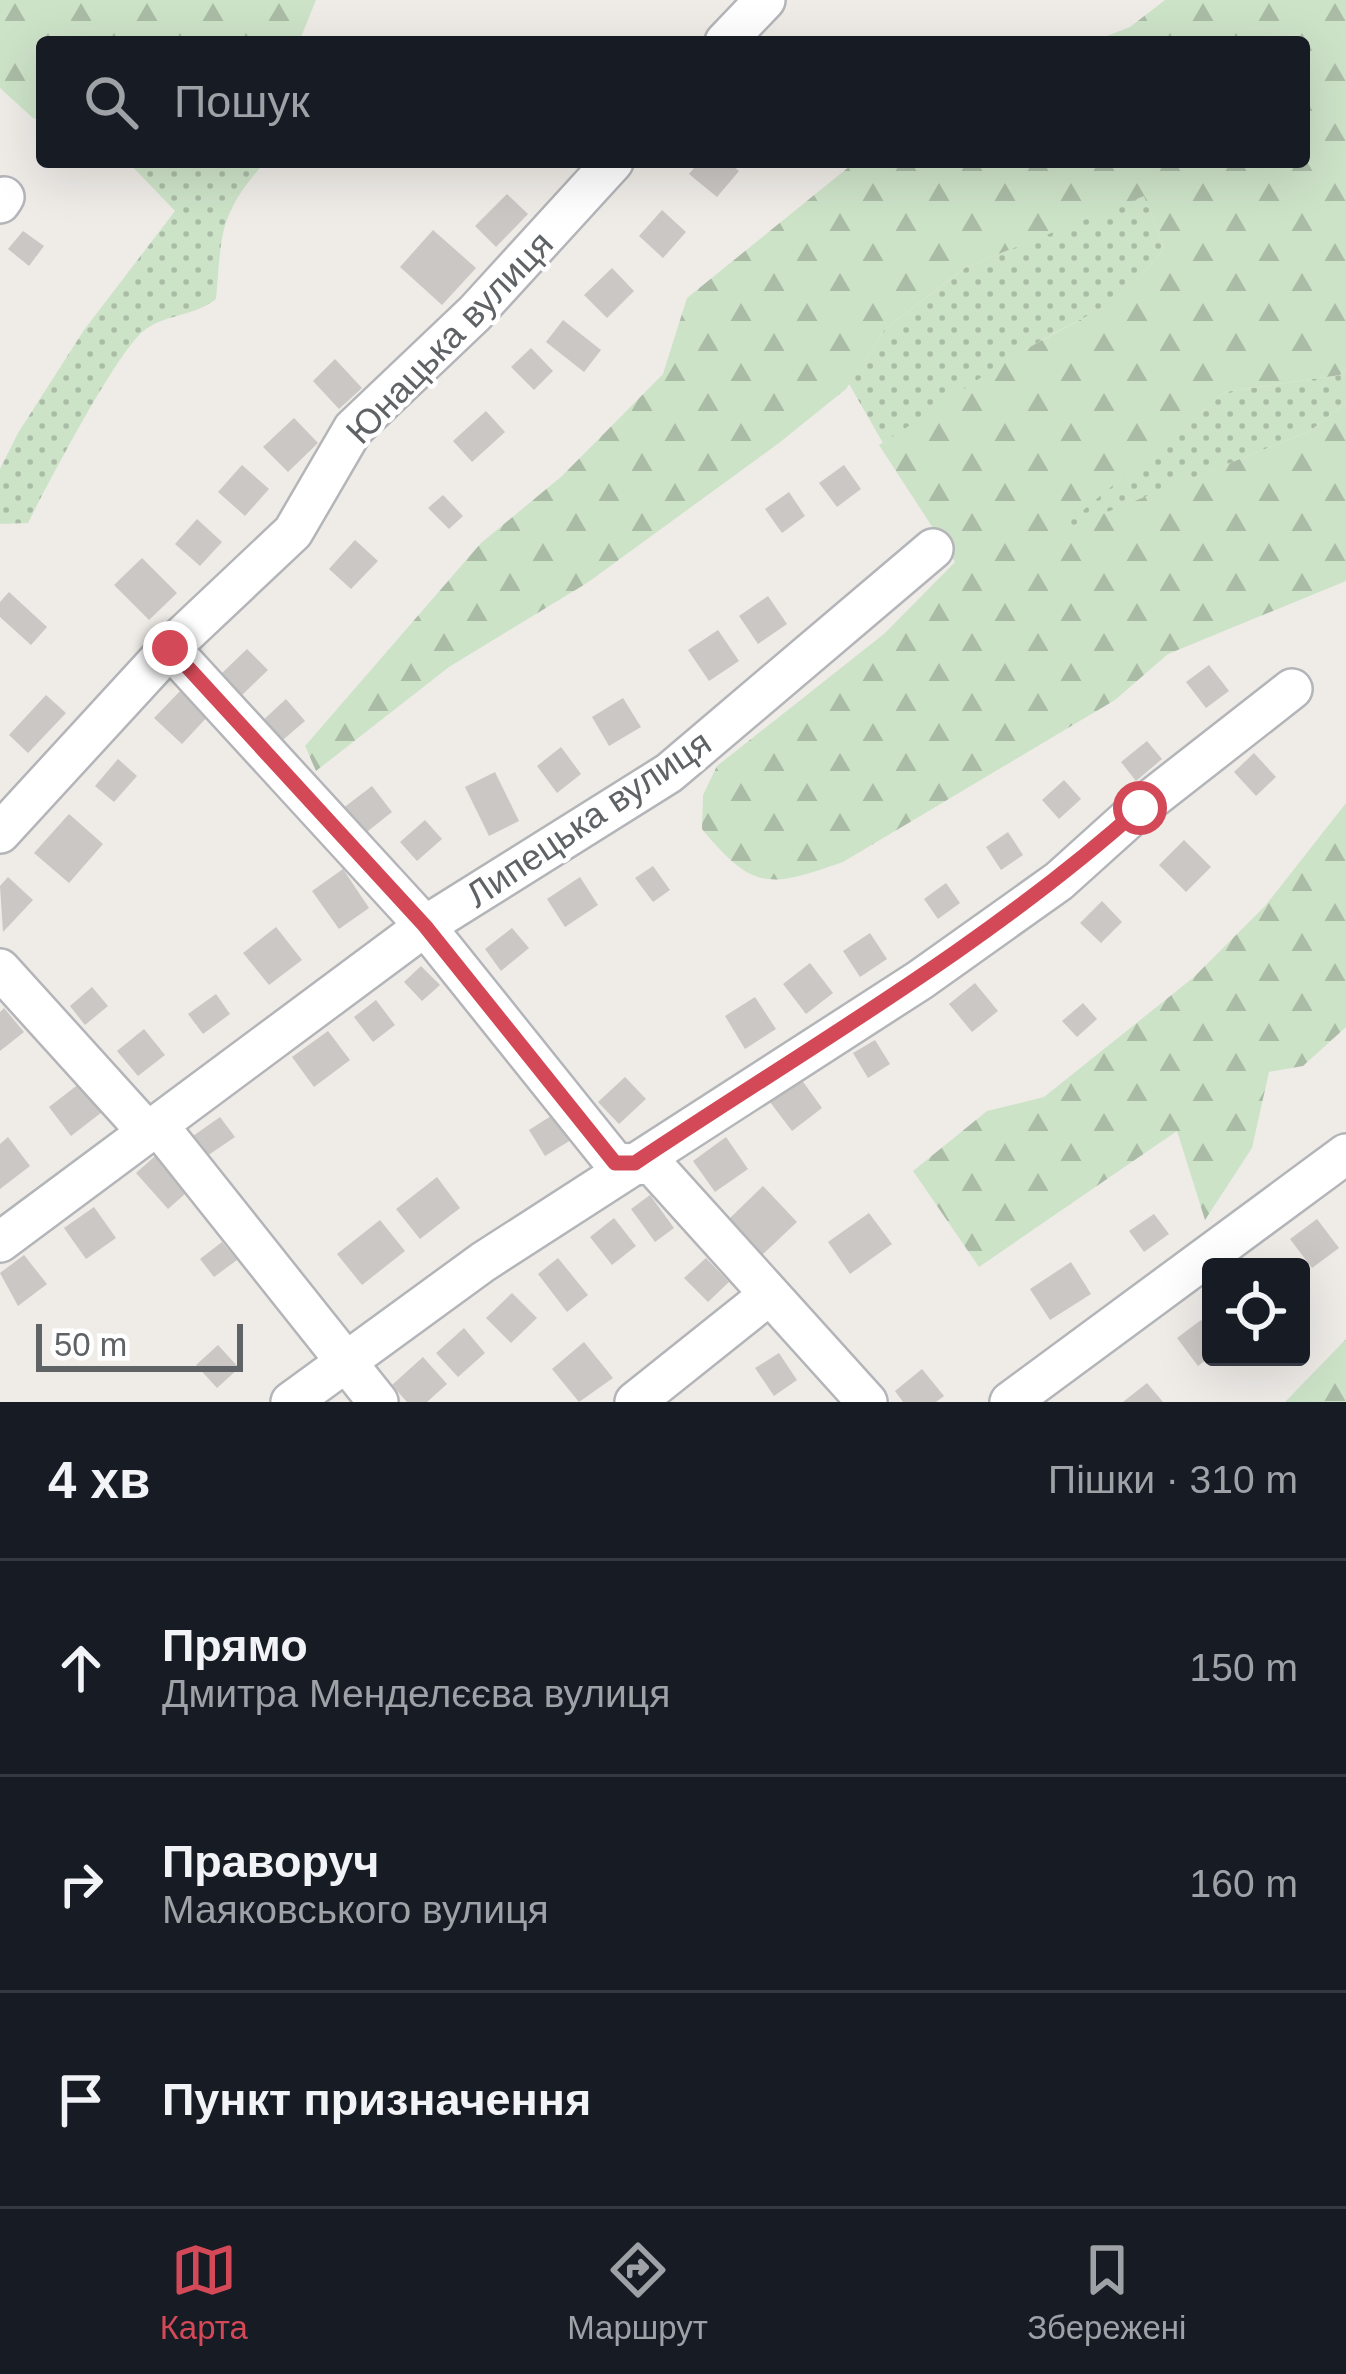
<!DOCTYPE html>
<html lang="uk">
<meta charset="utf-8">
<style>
body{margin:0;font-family:Arial,sans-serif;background:#20242c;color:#f1f3f6}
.controls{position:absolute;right:36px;bottom:36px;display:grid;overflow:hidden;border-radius:12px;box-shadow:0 12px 48px #0002}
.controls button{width:108px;height:108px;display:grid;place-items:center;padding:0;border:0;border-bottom:3px solid #363941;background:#171b24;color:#f1f3f6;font:60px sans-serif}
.scale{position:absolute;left:36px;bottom:30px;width:207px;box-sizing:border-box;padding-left:12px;border:6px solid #5f6366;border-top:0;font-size:33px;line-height:42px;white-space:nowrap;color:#5f6366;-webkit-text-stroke:9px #fff;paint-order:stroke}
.stop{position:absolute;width:36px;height:36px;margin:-27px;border:9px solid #d44957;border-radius:50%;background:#fff}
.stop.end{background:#d44957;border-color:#fff;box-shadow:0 3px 12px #0008}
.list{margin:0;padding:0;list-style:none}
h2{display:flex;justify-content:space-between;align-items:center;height:156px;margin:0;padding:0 48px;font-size:51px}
h2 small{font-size:39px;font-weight:400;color:#9ea1a6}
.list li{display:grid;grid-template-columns:78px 1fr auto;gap:36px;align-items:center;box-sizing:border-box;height:216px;padding:0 48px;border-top:3px solid #363941}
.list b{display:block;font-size:45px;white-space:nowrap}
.list p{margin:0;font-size:39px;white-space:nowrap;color:#9ea1a6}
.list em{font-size:39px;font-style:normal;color:#9ea1a6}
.icon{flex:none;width:66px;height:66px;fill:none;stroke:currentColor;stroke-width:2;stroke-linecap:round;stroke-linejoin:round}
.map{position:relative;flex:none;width:1346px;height:1402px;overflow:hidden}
.search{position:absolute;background:#171b24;box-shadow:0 12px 48px #0002;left:36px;right:36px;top:36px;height:132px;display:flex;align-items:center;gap:30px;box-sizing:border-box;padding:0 42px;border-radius:12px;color:#9ea1a6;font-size:45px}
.sheet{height:804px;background:#171b24}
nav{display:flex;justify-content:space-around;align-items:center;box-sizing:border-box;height:168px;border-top:3px solid #363941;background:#171b24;font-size:33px;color:#9ea1a6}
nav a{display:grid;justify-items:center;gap:6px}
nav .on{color:#d44957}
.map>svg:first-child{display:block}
</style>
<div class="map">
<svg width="1346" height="1402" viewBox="0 0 1346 1402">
<defs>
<pattern id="grass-dots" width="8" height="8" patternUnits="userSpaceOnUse" patternTransform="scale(3)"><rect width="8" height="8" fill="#cde3c8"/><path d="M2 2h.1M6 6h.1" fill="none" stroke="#aabca6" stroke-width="1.8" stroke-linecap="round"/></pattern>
<pattern id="forest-firs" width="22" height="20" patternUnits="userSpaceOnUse" patternTransform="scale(3)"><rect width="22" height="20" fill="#cde3c8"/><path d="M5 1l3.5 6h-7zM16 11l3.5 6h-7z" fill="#aabca6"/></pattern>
</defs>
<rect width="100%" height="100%" fill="#efece8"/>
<!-- grass -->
<g fill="url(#grass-dots)">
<path d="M128 162H265C218 215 222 233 216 299 195 316 167 314 146 329 118 348 47 486 28 523L0 524V469L18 433 84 330 175 211Z"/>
<path d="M1144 195 1164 248C1114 315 1087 311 1024 351 977 382 931 414 883 443L849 384 885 329 966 267Z"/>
<polygon points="1346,368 1346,403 1310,431 1052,535 1225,392 1340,375"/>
</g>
<!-- forest -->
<g fill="url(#forest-firs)">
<polygon points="0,0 316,0 299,42 42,42 42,116 34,119 0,88"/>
<path d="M1165 0H1346V368L1340 375 1225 392 1057 532 1310 431 1346 403V581L1168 654 1115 700 843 862C769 888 753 891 702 829L703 795 717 766 885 633 955 562 879 445C930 414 978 377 1030 347 1088 314 1122 305 1164 248L1144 196 966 267 885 329 846 389 779 443 587 583 449 667 316 771 305 746 481 543 562 476 663 374 687 298 855 162H1304V42H1091L1130 27Z"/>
<polygon points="1346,803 1346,1027 1303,1066 1269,1072 1252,1148 1205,1220 1177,1131 979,1267 913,1171 987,1111 1044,1097 1194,977 1265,906"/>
<polygon points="1346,1339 1346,1402 1285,1402"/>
</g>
<!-- building -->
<g fill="#cbc7c4">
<polygon points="699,162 728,162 739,171 717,197 689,174"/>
<polygon points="507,194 528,214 496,247 475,226"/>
<polygon points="662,210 686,232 663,258 639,236"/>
<polygon points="433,230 476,268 442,305 400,267"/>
<polygon points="23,231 44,246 29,266 8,249"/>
<polygon points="612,268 634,291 607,318 584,295"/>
<polygon points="563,320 601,350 584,372 546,342"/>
<polygon points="531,348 553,371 534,390 511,367"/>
<polygon points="335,359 362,388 339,409 313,381"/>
<polygon points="486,411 505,432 472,462 453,441"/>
<polygon points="294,418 318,443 288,472 263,447"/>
<polygon points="242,465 269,489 245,516 218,492"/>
<polygon points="844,465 861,489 837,507 819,483"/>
<polygon points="789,492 805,516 782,533 765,509"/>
<polygon points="443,495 463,516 449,529 428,508"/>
<polygon points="197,519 222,542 200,566 175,544"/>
<polygon points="355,540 378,561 351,589 329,569"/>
<polygon points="142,558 177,593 149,620 114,585"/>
<polygon points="9,592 47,627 31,645 0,617 0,602"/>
<polygon points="768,596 787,624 758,644 739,616"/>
<polygon points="718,630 739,661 709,681 688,650"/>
<polygon points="247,649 268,670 241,696 220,675"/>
<polygon points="1209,665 1229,691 1206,708 1186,682"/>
<polygon points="182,689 209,715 182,744 154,718"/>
<polygon points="46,695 66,713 28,753 9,735"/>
<polygon points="623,698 641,727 609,746 592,717"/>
<polygon points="286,699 305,721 278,744 260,723"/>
<polygon points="1147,741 1162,759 1136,781 1121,762"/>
<polygon points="561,747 581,774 557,793 537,766"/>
<polygon points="1254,753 1276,777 1256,796 1234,772"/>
<polygon points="118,759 137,776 114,802 95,786"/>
<polygon points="495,772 519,821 489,836 465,787"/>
<polygon points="1064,780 1081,799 1059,819 1042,800"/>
<polygon points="372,786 392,812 363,835 342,809"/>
<polygon points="69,814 103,844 69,883 34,853"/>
<polygon points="425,820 442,839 417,861 400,842"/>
<polygon points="1008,832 1023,855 1001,870 986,847"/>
<polygon points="1184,840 1211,867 1186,892 1159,865"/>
<polygon points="653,866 670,890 653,902 635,878"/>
<polygon points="343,869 369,908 339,929 312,891"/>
<polygon points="8,877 33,900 3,932 0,886"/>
<polygon points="580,877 598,905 565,927 547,899"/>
<polygon points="946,883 960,903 938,919 924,899"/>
<polygon points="1102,901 1122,922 1101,943 1080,923"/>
<polygon points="276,927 302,960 269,985 243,953"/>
<polygon points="512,928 529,948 501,971 485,949"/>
<polygon points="870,933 887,959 860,977 843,951"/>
<polygon points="810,963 833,993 806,1014 783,984"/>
<polygon points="421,966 440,985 422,1001 404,982"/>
<polygon points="975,983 998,1011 972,1032 949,1004"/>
<polygon points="92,987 108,1006 85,1025 70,1006"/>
<polygon points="216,994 230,1014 203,1034 188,1014"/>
<polygon points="755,997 776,1029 745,1049 725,1016"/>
<polygon points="376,1000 395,1025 373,1042 354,1017"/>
<polygon points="1083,1003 1097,1019 1077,1037 1062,1021"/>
<polygon points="4,1008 24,1032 0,1051 0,1012"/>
<polygon points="144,1029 165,1055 138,1076 117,1051"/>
<polygon points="328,1031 350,1060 314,1087 292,1057"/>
<polygon points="875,1040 890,1064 868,1078 853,1053"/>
<polygon points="625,1077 646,1099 619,1124 598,1102"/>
<polygon points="801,1079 822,1108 792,1131 770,1102"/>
<polygon points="84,1080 106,1109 71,1136 49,1107"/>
<polygon points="562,1109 579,1135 545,1156 529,1130"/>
<polygon points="220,1117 235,1137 207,1156 193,1136"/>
<polygon points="8,1137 30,1166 0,1189 0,1144"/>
<polygon points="726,1137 748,1169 715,1192 693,1161"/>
<polygon points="162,1150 194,1186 168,1209 136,1173"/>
<polygon points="437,1177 460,1208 420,1239 396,1209"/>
<polygon points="763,1186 797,1222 762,1255 728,1220"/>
<polygon points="650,1195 674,1228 655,1242 631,1209"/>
<polygon points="94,1207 116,1238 86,1259 64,1228"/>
<polygon points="869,1213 892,1244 850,1274 828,1242"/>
<polygon points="1154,1214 1169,1234 1144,1252 1129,1231"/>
<polygon points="614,1218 636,1246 612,1265 590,1237"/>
<polygon points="1317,1219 1339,1248 1312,1268 1290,1239"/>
<polygon points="380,1220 405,1251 362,1285 337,1254"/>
<polygon points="222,1242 237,1260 214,1277 200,1259"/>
<polygon points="24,1255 47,1284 18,1306 0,1273"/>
<polygon points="558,1258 588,1295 567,1312 538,1274"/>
<polygon points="706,1258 729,1282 708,1302 684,1278"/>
<polygon points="1071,1262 1091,1294 1050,1320 1030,1289"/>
<polygon points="512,1293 537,1318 511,1343 486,1318"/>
<polygon points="1201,1320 1211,1333 1211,1356 1198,1366 1177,1338"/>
<polygon points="464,1328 485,1353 458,1377 436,1353"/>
<polygon points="584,1342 613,1378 579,1402 552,1369"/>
<polygon points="218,1345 239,1368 217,1388 196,1365"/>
<polygon points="779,1353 797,1380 774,1396 755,1368"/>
<polygon points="423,1357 447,1384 427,1402 407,1402 392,1385"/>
<polygon points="922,1369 944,1396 936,1402 903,1402 895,1391"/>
<polygon points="1147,1383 1163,1402 1123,1402"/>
</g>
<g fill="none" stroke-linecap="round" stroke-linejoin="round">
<!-- minor casing -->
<g stroke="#b3b5b8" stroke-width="44">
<g id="minor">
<polyline points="725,42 765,0"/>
<polyline points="0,203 4,197"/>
<polyline points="170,648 425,926 615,1163 653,1165 867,1402"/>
<polyline points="0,833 170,648 293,532 353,429 475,313 613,162"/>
<polyline points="0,969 143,1127 160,1128 378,1402"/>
<polyline points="0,1242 425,926 669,773 933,549"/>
<polyline points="291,1402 483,1262 920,980 1059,881 1140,808 1292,689"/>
<polyline points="635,1402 769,1295"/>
<polyline points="1010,1402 1346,1154"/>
</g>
</g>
<!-- minor -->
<use href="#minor" stroke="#fff" stroke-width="39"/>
</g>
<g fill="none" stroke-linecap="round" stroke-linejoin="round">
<!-- route -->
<path stroke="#d44957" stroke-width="15" d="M170 648 425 926 615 1163H635C807 1048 986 946 1140 808"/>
</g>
<g text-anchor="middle" stroke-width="9" stroke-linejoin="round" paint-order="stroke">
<!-- street labels -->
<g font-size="36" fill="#5f6366" stroke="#fff">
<text transform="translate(449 337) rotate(-46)" y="13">Юнацька вулиця</text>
<text transform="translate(588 818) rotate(-34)" y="13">Липецька вулиця</text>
</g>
</g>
</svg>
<div class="controls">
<button><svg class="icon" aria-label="locate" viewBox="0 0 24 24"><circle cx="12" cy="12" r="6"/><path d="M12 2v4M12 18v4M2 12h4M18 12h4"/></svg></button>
</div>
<div class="scale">50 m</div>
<div class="stop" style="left:1140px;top:808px"></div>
<div class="stop end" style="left:170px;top:648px"></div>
<div class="search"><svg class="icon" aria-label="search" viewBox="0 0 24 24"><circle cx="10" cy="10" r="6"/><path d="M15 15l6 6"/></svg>Пошук</div>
</div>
<section class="sheet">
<h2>4 хв<small>Пішки · 310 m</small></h2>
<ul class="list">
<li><svg class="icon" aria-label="ahead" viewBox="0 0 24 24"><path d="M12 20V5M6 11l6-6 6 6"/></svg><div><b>Прямо</b><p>Дмитра Менделєєва вулиця</p></div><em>150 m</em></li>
<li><svg class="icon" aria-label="right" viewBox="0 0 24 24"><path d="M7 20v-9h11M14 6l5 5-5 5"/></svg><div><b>Праворуч</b><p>Маяковського вулиця</p></div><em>160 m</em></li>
<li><svg class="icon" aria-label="arrive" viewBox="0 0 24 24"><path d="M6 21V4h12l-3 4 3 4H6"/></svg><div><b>Пункт призначення</b></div></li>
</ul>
</section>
<nav>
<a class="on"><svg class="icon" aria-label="map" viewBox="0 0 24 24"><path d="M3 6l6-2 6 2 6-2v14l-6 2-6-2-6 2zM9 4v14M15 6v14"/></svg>Карта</a>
<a><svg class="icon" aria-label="directions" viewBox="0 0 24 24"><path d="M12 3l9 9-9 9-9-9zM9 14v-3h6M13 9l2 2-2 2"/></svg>Маршрут</a>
<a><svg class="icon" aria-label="saved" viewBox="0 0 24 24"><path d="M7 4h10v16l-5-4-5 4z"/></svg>Збережені</a>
</nav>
